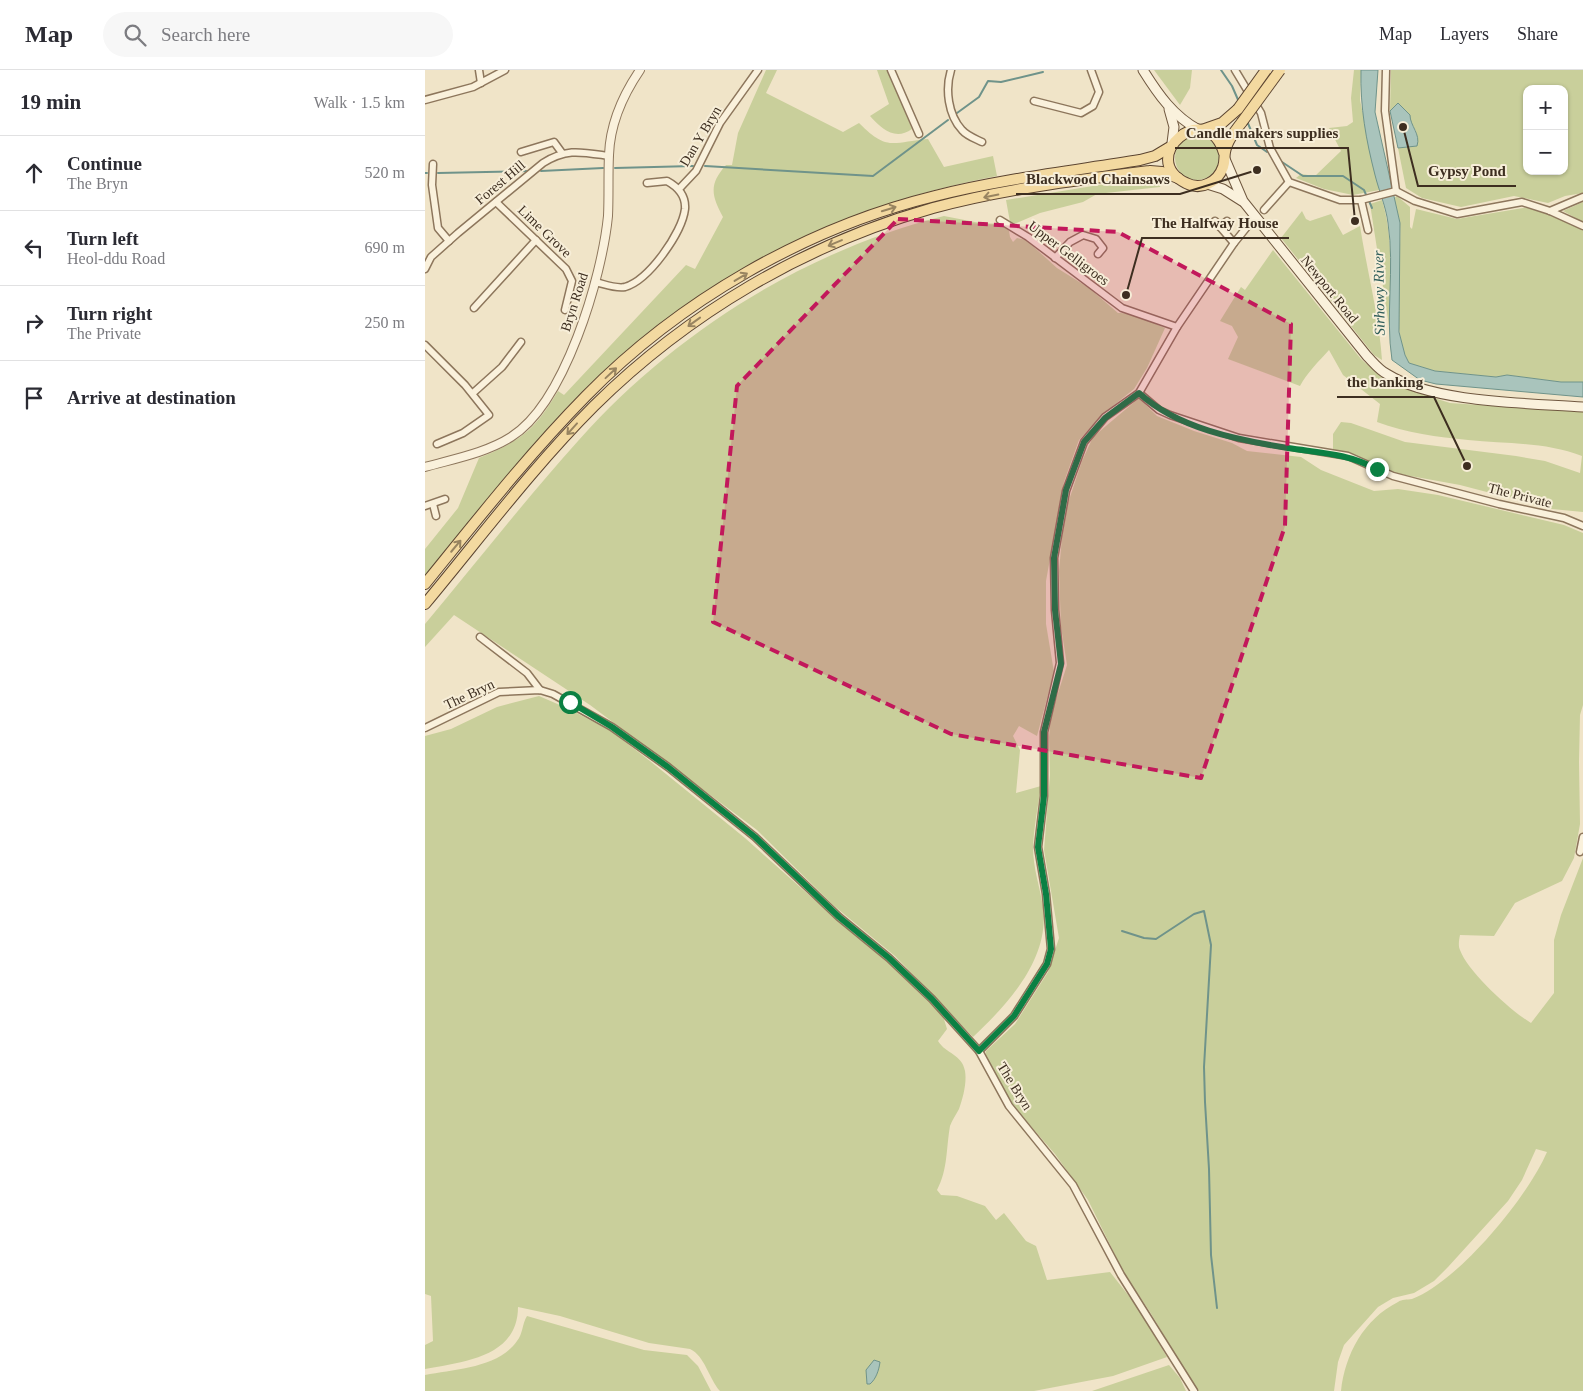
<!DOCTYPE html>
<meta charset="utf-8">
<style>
body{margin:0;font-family:"Times New Roman",serif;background:#f7f7f7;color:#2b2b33}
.controls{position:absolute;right:15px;top:15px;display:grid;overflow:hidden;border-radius:10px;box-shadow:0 1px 4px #0004}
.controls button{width:45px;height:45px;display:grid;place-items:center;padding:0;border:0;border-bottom:1px solid #e1e1e2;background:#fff;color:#2b2b33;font:25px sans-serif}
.stop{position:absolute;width:15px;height:15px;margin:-11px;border:4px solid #0b8043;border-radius:50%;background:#fff}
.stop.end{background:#0b8043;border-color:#fff;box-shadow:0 1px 5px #0008}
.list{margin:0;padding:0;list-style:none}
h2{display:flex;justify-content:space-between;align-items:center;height:65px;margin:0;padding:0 20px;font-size:21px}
h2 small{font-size:16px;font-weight:400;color:#7c7c81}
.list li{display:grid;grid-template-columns:32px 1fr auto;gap:15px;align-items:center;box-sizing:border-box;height:75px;padding:0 20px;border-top:1px solid #e1e1e2}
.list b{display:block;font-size:19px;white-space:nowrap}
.list p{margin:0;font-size:16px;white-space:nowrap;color:#7c7c81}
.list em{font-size:16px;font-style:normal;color:#7c7c81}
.icon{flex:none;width:28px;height:28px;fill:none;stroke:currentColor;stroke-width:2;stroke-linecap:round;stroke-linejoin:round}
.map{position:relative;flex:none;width:1158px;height:1321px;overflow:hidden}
header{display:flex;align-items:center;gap:30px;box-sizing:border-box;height:70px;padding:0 25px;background:#fff;border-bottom:1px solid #e1e1e2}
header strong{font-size:24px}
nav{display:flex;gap:28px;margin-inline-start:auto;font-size:18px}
.search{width:350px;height:45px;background:#f7f7f7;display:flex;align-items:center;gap:12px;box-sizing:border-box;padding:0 18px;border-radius:28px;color:#7c7c81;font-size:19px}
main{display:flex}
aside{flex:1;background:#fff}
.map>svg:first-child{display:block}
</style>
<header>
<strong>Map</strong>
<div class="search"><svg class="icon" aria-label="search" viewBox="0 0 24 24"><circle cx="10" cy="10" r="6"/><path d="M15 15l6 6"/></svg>Search here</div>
<nav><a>Map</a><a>Layers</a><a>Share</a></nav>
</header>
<main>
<aside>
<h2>19 min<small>Walk · 1.5 km</small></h2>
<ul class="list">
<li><svg class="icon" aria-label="ahead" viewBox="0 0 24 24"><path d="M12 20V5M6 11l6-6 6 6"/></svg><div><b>Continue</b><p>The Bryn</p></div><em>520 m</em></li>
<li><svg class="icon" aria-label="left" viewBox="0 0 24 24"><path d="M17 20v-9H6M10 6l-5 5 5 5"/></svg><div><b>Turn left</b><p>Heol-ddu Road</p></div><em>690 m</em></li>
<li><svg class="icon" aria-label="right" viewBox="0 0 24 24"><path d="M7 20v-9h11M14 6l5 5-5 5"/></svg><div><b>Turn right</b><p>The Private</p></div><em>250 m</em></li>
<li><svg class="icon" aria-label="arrive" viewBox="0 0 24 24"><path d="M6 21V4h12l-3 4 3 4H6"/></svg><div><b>Arrive at destination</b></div></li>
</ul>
</aside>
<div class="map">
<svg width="1158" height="1321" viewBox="0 0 1158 1321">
<rect width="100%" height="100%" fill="#f0e4c8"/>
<!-- green -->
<g fill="#c9cf9b" fill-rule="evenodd">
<path d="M341 0H352L341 23 418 62 434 53C463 82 467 72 503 69L519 97 568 86 572 106C482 123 393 154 315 201 291 216 268 235 245 252 217 273 187 293 162 317 103 376 53 442 0 506V479L33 438 54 388C97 370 109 361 133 321L139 325 261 195 270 199 298 147C286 125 284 114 301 95H307L313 63Z"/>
<path d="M452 0H463L487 59C470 71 457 59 445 46L464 34Z"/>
<polygon points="729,0 767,0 765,18 755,35"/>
<polygon points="929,0 936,0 935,30 954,120 928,125 899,119 871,108 876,104 890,106 916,81 904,58 922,56 928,52 926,28"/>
<path d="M966 0H1158V123L1140 126 1123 133 1089 126 1036 137 997 128 981 118 973 78 992 76 991 61 973 34 965 41ZM1102 19H1139V101H1102Z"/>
<circle cx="772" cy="88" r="22"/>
<polygon points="726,109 737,111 735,117 672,124 658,132 615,143 589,154 585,152 581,130 680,114"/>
<path d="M972 126 985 137V157L987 159 991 139 1032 149 1104 137 1158 159V312H1136L1082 305 1071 307 1010 301 984 293C964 257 977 195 975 154 974 145 970 136 969 128Z"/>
<path d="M957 130C970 173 964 218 965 262L945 134Z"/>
<polygon points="1158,132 1158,152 1138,141"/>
<path d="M877 141 881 149 885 151 906 144 918 165 935 156C942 201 954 245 957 290L949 285 856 168Z"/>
<path d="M519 146 555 153 576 154 584 161 585 167 588 172 592 168 601 170 632 198 664 218 693 243C710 242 725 252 740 258L722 298 709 319 678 344 654 370 639 412 621 511V554L629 602 612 666 594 656 588 666 595 680 591 723 616 716C613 736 609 757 608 777 608 798 615 817 618 837 625 889 583 934 548 967L470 886 408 835 332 760 165 635 29 545 0 577V554C51 493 100 430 153 371 249 263 379 181 519 146Z"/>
<path d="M848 180 936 289 956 307 981 319 1025 333 1158 342V442L1127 439 1035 415 969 403 908 379V364L916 352 926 353 980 372 1091 386 1120 391 1155 403 1157 386C1121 372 1082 374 1043 370 1013 367 981 363 952 352L955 334 918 305 904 280C895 290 881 304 875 316L803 289 813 267 807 256 795 251 816 217 820 220Z"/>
<path d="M714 328 732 346 769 361 807 373 822 381 876 387 896 400 949 421 973 419 1013 425 1139 455 1158 463V635L1155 645 1154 692 1155 754 1149 788 1137 811 1090 833 1069 866 1035 865C1034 870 1033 876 1035 880 1043 902 1086 941 1106 953L1129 923V870L1136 845 1158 788V1321H916C920 1284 939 1249 973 1232 977 1229 982 1230 987 1229 1001 1224 1015 1213 1026 1204 1059 1177 1105 1121 1122 1082L1111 1079 1097 1110 1083 1131 1023 1197 1009 1211 989 1223 968 1228 953 1237 919 1275 913 1292 909 1321H772L725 1242 699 1203 663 1130 630 1084 589 1037 560 987 561 981 590 954 623 902 634 868 619 780 625 705 624 667 626 645 642 595 636 557 634 501 637 467 643 433 657 391 668 367Z"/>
<path d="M114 626 144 639 186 661 225 691 320 768 393 833 450 880 518 946 522 959 513 971C521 984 537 984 540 1001 542 1013 538 1028 534 1039 531 1045 527 1050 525 1056 521 1079 523 1099 512 1120L516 1125 532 1126 560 1136 571 1150 579 1143 601 1171 611 1176 622 1210 685 1202 711 1235 742 1287 688 1306 609 1321H295C284 1309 280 1286 265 1279L224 1273 135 1246 93 1237C93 1287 39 1292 0 1299V1275L8 1271 6 1226 0 1224V666L26 659 72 637Z"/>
<path d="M102 1246 219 1280 262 1285 273 1296 286 1321H0V1305C30 1299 73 1298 92 1271 98 1264 97 1254 102 1246Z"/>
<polygon points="744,1295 755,1308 761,1321 667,1321"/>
</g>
<!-- water -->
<g fill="#a9c4bc" stroke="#6f938a">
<path d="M936 0H953L950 42 975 153 974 262 980 285 984 293 1010 301 1071 307 1082 305 1136 312H1158V327L1011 314 995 310 967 290C960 245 970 199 963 153 961 137 954 121 950 105 941 70 935 37 936 0Z"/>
<path d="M973 33 985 45C985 56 996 64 992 76L973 78 965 41Z"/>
<path d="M449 1290 455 1292C454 1300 451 1309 445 1314H442L441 1300Z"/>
</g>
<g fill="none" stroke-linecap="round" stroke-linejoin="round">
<!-- stream -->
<g stroke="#6f938a" stroke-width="2">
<polyline points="796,0 807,16 814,32"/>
<polyline points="532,43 554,27 563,11 576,12 618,2"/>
<polyline points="822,51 832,75 842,82"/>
<polyline points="857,92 878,106 918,106 939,120 942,127"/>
<polyline points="280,96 448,106 523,50"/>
<polyline points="190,98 268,96"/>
<polyline points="116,101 178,98"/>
<polyline points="0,103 2,103"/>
<polyline points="13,103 105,101"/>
<polyline points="944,131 947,138"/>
<polyline points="697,861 719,868 731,869 769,844 779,841 786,875 779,997 780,1032 784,1099 786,1185 792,1238"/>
</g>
<!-- minor casing -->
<g stroke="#8d765c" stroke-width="9">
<g id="minor">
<polyline points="54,0 56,13"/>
<polyline points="466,0 494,64"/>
<path d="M526 0C520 19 523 45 537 60 542 66 551 69 557 72"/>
<polyline points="810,0 836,43 845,78 864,112 915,130 936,130 971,121 990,131 1032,144 1097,132 1125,141 1158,156"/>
<polyline points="961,0 960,41 971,121"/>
<polyline points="0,30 48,17 80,0"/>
<polyline points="609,31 656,43 668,36 674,22 666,0"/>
<polyline points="96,82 129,72 137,83"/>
<polyline points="8,94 7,115 13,158 24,171"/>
<polyline points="254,119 271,101 295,53 333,0"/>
<polyline points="936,130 943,160"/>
<polyline points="71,132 141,199 147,211 140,240"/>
<polyline points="839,140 864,112"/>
<polyline points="1125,141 1158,127"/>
<polyline points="575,150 603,167 697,238 752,257"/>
<polyline points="790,151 809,173"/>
<polyline points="795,157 802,151"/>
<polyline points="630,188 645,172 658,165 671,169 678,178 673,184"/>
<path d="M0 199 6 187 33 163 118 93C142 78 156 82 184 86"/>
<path d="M170 212C179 214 191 219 200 217 224 210 257 163 260 139 261 126 253 117 242 111L222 113"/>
<polyline points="49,238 111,170"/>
<polyline points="0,275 40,315 64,345 38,363 12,374"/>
<polyline points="48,323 77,297 96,272"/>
<polyline points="714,323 734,340 745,345 814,368 923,386 968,406 1074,434 1139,448 1158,456"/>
<polyline points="8,434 11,446"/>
<polyline points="0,436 20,429"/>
<polyline points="55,567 102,603 115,620"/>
<polyline points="0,658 74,622 115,620 128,624 187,657 243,697 330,767 414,847 464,888 507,929 554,981 584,1036 648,1115 696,1205 769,1321"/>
<polyline points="1155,782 1158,767"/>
<polyline points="554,981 589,946 622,894 626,879 621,824 613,777 619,726 619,662 635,593 630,540 629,488 641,421 659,372 680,347 714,323 752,257 809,173 830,147"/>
</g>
</g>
<!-- tertiary casing -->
<g stroke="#8d765c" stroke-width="10">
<path id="tertiary" d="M0 397C28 389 61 383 86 367 140 333 177 207 183 146 184 125 183 105 184 85 185 55 198 25 215 0"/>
</g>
<!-- secondary casing -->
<g stroke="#6f573f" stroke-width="11">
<g id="secondary">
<path d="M718 0C733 24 748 46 774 60"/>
<polyline points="744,39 749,57 747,73"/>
<path d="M800 89 818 131 942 286C948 292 954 300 962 304 1008 333 1103 333 1158 337"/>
<polyline points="782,114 798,119 817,131"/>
</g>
</g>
<!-- primary casing -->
<g stroke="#5b4430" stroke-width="12">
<g id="primary">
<polyline points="777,60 797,53 813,39"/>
<path d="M799 83C782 26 710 88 761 113 776 121 793 112 798 97 800 92 799 87 800 82 802 71 810 61 817 52"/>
<path d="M0 514C52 450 103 385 161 326 254 231 380 158 510 126 577 109 647 101 715 90L730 86 745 77"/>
<path d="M0 534C55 468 108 397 169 336 263 243 380 174 508 138 578 119 652 110 725 101L737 102 753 108"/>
</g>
</g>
<!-- minor -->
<use href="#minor" stroke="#faf1dc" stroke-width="6"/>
<!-- tertiary -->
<use href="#tertiary" stroke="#faf1dc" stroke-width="8"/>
<!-- secondary -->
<use href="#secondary" stroke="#faf1dc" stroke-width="9"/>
<!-- primary -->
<use href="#primary" stroke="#f3d9a0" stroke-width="10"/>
<!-- primary-bridge casing -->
<g stroke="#5b4430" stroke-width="12" stroke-linecap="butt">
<g id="primary-bridge">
<polyline points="813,39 841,0"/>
<polyline points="817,52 855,0"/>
</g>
</g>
<!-- primary-bridge -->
<use href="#primary-bridge" stroke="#f3d9a0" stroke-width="10"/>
</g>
<!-- one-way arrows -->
<defs><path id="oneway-shaft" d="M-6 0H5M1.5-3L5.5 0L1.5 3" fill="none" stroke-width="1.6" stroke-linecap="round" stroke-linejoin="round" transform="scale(1.25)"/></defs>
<g stroke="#988460">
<use href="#oneway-shaft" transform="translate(566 126) rotate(169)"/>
<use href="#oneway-shaft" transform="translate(464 139) rotate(-17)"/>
<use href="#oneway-shaft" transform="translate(410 173) rotate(157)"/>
<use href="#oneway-shaft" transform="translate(316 207) rotate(-31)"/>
<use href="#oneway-shaft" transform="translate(269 252) rotate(144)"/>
<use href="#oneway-shaft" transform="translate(186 303) rotate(-43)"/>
<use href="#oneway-shaft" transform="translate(147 359) rotate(132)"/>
<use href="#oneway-shaft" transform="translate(31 476) rotate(-50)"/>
</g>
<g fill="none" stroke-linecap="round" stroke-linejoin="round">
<!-- route -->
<path stroke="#0b8043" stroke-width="6" d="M145 632 187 657 243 697 330 767 414 847 464 888 507 929 554 981 589 946 622 894 626 879 621 824 613 777 619 726V662L636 594 630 540 629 488 641 420 659 372 680 348 714 323C752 358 812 370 863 378 896 383 921 383 952 399"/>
</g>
<!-- marked area -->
<path fill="#c2185b" fill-opacity="0.2" stroke="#c2185b" stroke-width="4" stroke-dasharray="10 6" stroke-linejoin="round" d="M473 149 693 162 866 254 860 456 776 708 526 664 288 552 312 316Z"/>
<g text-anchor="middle" stroke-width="4" stroke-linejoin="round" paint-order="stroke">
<!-- street labels -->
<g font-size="14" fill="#3d2e20" stroke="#f7eed8">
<text transform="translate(275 66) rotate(-59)" y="5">Dan Y Bryn</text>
<text transform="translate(75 112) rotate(-40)" y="5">Forest Hill</text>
<text transform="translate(120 161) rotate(44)" y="5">Lime Grove</text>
<text transform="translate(644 183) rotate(37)" y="5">Upper Gelligroes</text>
<text transform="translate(905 219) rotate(51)" y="5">Newport Road</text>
<text transform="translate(149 232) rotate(-72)" y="5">Bryn Road</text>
<text transform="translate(1095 425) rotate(14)" y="5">The Private</text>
<text transform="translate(44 624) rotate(-25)" y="5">The Bryn</text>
<text transform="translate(590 1016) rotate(58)" y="5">The Bryn</text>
</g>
<!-- water labels -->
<g font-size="15" font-style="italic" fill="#2f5d5a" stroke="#f7eed8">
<text transform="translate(954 223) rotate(-91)" y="5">Sirhowy River</text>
</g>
</g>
<!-- callouts -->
<path fill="none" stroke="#3d2e20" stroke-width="2" d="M930 151L923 78H750M978 57L993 116H1091M832 100L755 124H591M701 225L717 168H864M1042 396L1009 327H912"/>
<g fill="#3d2e20" stroke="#f7eed8" stroke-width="2">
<circle cx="930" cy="151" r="5"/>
<circle cx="978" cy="57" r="5"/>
<circle cx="832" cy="100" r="5"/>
<circle cx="701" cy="225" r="5"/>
<circle cx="1042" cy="396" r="5"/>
</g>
<g font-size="15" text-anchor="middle" font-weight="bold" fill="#3d2e20" stroke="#f7eed8" stroke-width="4" stroke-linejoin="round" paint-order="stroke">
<text x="837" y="68">Candle makers supplies</text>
<text x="1042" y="106">Gypsy Pond</text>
<text x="673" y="114">Blackwood Chainsaws</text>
<text x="790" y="158">The Halfway House</text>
<text x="960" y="317">the banking</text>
</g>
</svg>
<div class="controls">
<button>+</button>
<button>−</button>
</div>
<div class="stop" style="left:145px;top:632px"></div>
<div class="stop end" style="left:952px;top:399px"></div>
</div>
</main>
